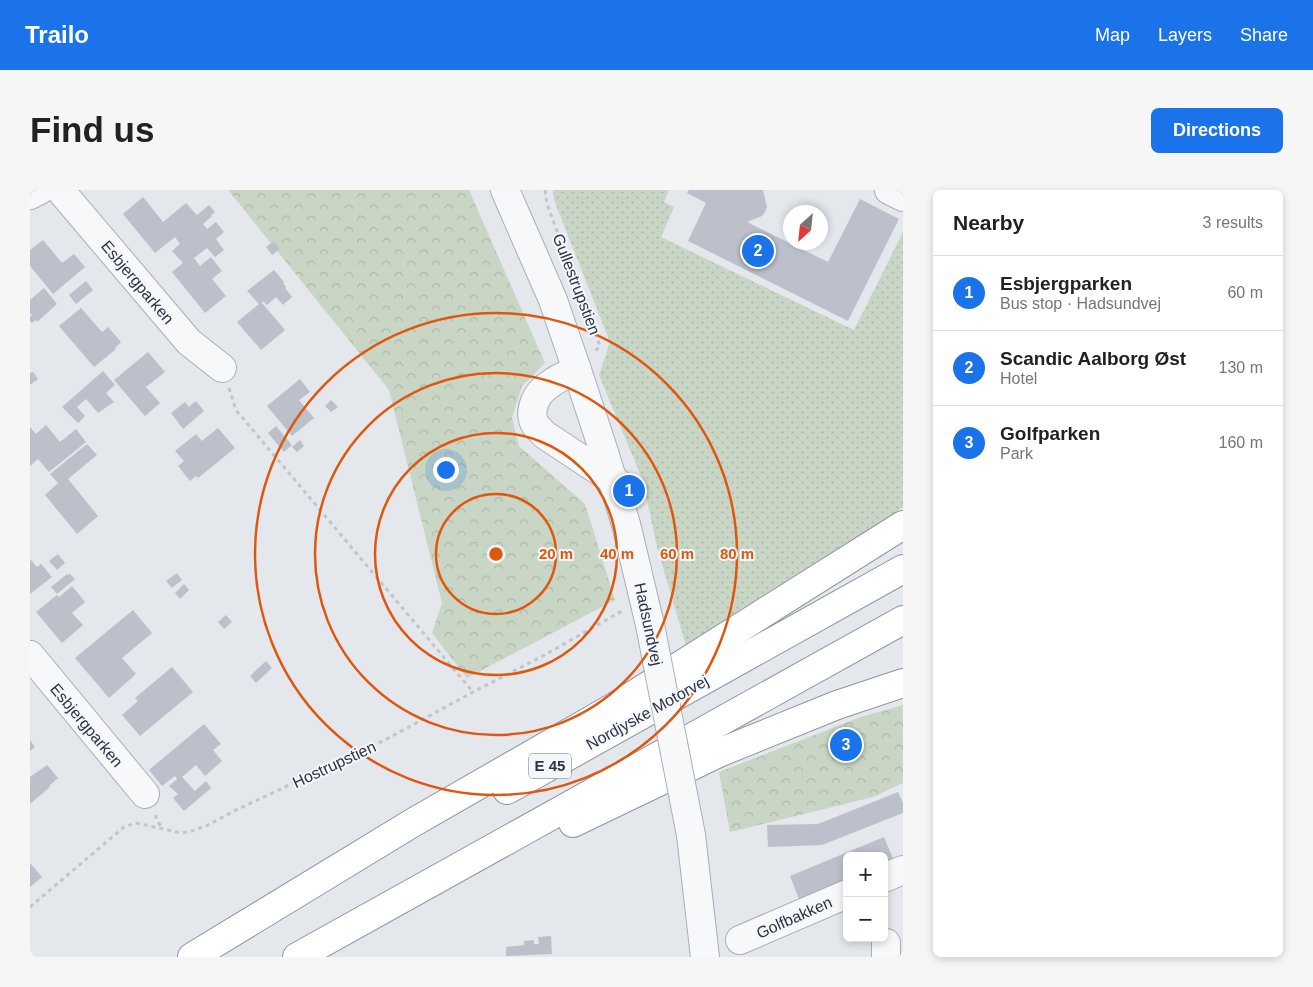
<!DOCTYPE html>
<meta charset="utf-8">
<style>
body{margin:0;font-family:Arial,sans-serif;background:#f6f6f6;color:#222}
.controls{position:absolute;right:15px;bottom:15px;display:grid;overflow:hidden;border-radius:8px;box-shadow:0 2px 8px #0003}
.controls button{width:45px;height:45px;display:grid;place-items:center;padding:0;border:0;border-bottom:1px solid #e0e0e0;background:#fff;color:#222;font:25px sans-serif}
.compass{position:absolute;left:753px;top:15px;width:45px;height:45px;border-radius:50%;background:#fff;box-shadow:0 2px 8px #0003;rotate:207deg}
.you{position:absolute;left:415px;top:279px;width:18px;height:18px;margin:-12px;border:4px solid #fff;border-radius:50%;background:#1a73e8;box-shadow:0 0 0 8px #1a73e833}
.badge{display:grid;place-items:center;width:32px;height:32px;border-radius:50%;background:#1a73e8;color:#fff;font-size:16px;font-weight:700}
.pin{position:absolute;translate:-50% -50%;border:2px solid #fff;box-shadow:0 1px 5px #0006}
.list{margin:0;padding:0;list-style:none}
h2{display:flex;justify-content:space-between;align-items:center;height:65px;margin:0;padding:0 20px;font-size:21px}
h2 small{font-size:16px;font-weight:400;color:#767676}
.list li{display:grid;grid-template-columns:32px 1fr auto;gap:15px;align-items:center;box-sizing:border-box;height:75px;padding:0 20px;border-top:1px solid #e0e0e0}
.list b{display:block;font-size:19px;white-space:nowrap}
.list p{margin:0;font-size:16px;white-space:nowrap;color:#767676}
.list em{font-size:16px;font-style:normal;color:#767676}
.map{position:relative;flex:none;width:873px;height:767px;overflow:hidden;border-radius:8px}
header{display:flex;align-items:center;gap:30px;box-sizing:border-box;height:70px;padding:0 25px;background:#1a73e8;color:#fff}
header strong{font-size:24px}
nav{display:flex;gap:28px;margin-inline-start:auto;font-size:18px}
.intro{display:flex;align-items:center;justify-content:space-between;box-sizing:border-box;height:120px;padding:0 30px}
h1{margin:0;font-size:35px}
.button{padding:12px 22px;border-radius:8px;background:#1a73e8;color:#fff;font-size:18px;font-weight:700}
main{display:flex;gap:30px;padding:0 30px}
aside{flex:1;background:#fff;border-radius:8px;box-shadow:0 2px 8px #0003}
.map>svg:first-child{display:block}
</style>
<header>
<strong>Trailo</strong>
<nav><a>Map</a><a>Layers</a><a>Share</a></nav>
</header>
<div class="intro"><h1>Find us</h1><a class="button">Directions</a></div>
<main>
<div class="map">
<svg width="873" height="767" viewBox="0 0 873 767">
<defs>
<pattern id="grass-dots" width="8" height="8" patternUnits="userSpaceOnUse" patternTransform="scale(1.25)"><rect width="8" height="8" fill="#c9d6c5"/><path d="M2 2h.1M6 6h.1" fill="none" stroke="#adb8ab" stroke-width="1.8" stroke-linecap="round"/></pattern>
<pattern id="forest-crowns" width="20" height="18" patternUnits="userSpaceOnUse" patternTransform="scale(1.25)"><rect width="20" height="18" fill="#c9d6c5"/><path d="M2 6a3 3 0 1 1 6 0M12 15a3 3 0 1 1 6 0" fill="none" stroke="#adb8ab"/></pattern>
</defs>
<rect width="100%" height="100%" fill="#e4e7ec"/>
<!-- grass -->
<polygon fill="url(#grass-dots)" points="523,0 639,0 634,12 644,17 631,47 824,140 873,42 873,317 657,459 627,357 613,291 569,185 580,152 524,10"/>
<!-- forest -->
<g fill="url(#forest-crowns)">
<polygon points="198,0 439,0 515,173 492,196 482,228 489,256 555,314 585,410 437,488 402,443 412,413 359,200"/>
<polygon points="873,515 873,593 843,607 700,642 689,582 831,527"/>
</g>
<!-- building -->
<g fill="#bbc0ca">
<polygon points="659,0 733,0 737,17 735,22 732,26 717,32 798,72 830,9 869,29 818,131 658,51 676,13 657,3"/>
<polygon points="113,7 133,32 156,13 167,25 179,15 185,22 181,25 182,26 173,34 177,39 186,32 194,42 186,49 194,60 185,67 177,58 164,68 170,76 181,67 192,81 182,89 196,106 175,123 142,82 153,73 142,61 150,54 145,47 125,63 93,24"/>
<polygon points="13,50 32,73 44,64 55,77 23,104 0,76 0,60"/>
<polygon points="244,51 250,59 242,65 236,57"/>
<polygon points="244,80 254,92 253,93 256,97 255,98 262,107 253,115 246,107 237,115 233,111 232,113 255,140 231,160 207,132 229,114 217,101"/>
<polygon points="56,91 63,100 46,114 39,105"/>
<polygon points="14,98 27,114 7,132 6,130 2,133 0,131 0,127 2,125 0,123 0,110"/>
<polygon points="51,118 72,142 78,137 91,152 85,158 86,159 64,177 29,136"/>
<polygon points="118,162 135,182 116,197 130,213 115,226 84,190"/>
<polygon points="73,181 85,195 76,203 84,212 68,223 56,209 47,217 55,226 48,233 32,217"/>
<polygon points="3,182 8,189 0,195 0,183"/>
<polygon points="270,189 280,202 269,210 284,228 262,246 237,216"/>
<polygon points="301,210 308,217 301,222 295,216"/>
<polygon points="166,211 174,221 153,239 141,223 155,212 159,217"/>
<polygon points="16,235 30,252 46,239 56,252 19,282 8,269 0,276 0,237 6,244"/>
<polygon points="246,236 262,255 254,262 238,243"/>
<polygon points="188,238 205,258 168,288 166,286 160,291 148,276 154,271 145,261 166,244 172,251"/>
<polygon points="270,250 274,256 267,262 262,257"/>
<polygon points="57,254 67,265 38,289 68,326 47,344 15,305 28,293 20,284"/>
<polygon points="28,364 35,373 27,380 19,371"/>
<polygon points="0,369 7,377 11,374 22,387 0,404"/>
<polygon points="147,383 152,390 142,398 136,391"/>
<polygon points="37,384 38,385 40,384 45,389 27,404 21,397"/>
<polygon points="154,394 159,400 150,409 145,403"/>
<polygon points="42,396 55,412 42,423 53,435 32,453 6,422 27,405 29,407"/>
<polygon points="103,420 122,443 92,468 106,484 79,508 45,468"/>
<polygon points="196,425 202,432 194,439 188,432"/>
<polygon points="236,471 242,478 226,493 220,486"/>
<polygon points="142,477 163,502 110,546 92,525 108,511 105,508"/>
<polygon points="174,534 191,554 183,560 192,571 175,586 166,575 152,587 165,601 176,591 181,598 154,621 143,608 148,604 139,596 147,589 145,586 132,596 119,580"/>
<polygon points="0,550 5,557 0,561"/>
<polygon points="17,575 28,588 19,596 20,597 0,614 0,587"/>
<polygon points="868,602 873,613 873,623 792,655 738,657 737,635 788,634"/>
<polygon points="854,647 864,671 854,675 854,666 817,666 817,690 769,709 760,686"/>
<polygon points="0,673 12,687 0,697"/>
<polygon points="521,746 522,764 476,766 476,757 494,755 494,751 504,750 504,754 509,754 508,747"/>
</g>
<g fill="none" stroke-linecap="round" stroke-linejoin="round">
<!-- minor casing -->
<g stroke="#a9aeb7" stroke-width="30">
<g id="minor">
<polyline points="30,0 159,152 192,178"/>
<polyline points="475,0 523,110 547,180 573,259 596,334 620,435"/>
<polyline points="859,0 873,7"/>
<polyline points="0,5 10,0"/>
<path d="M547 180C538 184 527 188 519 195 506 203 497 222 506 236 509 239 512 242 515 245L589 294"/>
<polyline points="0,465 115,604"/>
<polyline points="661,645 675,767"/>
<polyline points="854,688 873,680"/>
<polyline points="710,750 817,704"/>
<polyline points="856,753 856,767"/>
</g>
</g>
<!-- highway casing -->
<g stroke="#8b94a3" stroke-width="30">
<g id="highway">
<polyline points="477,600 873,379"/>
<polyline points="543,633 691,562 807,515 873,493"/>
<polyline points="162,767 384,632 586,516 873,335"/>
<polyline points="267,767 873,430"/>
</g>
</g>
<!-- path -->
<g stroke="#c2c5cb" stroke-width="3" stroke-dasharray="4 4" stroke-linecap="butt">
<polyline points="515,0 517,14 570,156 565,161"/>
<polyline points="199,198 206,220 443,502"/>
<polyline points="125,625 132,639"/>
<polyline points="0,717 94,637 106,633 151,643 162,641 178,635 206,620 355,550 443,502 511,467 592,421"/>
</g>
<!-- minor -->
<use href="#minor" stroke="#f7f8fa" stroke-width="28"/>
<!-- highway -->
<use href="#highway" stroke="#fff" stroke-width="28"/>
<!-- minor-bridge casing -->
<g stroke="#a9aeb7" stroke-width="30" stroke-linecap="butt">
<polyline id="minor-bridge" points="620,435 661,645"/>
</g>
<!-- minor-bridge -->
<use href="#minor-bridge" stroke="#f7f8fa" stroke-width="28"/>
</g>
<!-- distance rings -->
<g fill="none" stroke="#df570f" stroke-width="2.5">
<circle cx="466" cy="364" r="60"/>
<circle cx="466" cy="364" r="121"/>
<circle cx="466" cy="364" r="181"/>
<circle cx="466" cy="364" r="241"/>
</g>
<g text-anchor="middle" stroke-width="4" stroke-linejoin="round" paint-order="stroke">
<!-- shield labels -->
<rect fill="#f4f6f9" stroke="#676e7b" stroke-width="1" x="499" y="563.5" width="42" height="25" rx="4"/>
<g font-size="15" font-weight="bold" fill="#2b3445">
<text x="520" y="581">E 45</text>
</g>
<!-- street labels -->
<g font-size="16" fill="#2b3445" stroke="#f4f6f9">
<text transform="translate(108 92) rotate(50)" y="6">Esbjergparken</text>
<text transform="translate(547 94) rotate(69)" y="6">Gullestrupstien</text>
<text transform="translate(619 434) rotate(78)" y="6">Hadsundvej</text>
<text transform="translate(617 522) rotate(-29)" y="6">Nordjyske Motorvej</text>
<text transform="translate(57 535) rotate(50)" y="6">Esbjergparken</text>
<text transform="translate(304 574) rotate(-25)" y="6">Hostrupstien</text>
<text transform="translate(764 727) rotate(-24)" y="6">Golfbakken</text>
</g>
</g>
<circle cx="466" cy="364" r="8" fill="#df570f" stroke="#f4f6f9" stroke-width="2.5"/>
<g font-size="15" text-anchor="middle" font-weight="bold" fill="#df570f" stroke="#f4f6f9" stroke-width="4" stroke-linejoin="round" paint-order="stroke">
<text x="526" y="369">20 m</text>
<text x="587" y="369">40 m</text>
<text x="647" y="369">60 m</text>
<text x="707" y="369">80 m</text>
</g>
</svg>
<div class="controls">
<button>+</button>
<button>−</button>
</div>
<svg class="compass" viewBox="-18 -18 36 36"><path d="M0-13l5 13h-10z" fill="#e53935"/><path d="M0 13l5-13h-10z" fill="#767676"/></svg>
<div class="you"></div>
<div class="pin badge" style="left:599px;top:301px">1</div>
<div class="pin badge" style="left:728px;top:61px">2</div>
<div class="pin badge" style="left:816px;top:555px">3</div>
</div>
<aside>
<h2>Nearby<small>3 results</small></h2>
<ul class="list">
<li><span class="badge">1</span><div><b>Esbjergparken</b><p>Bus stop · Hadsundvej</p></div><em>60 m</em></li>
<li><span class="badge">2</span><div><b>Scandic Aalborg Øst</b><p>Hotel</p></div><em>130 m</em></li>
<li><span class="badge">3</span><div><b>Golfparken</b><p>Park</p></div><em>160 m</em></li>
</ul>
</aside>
</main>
